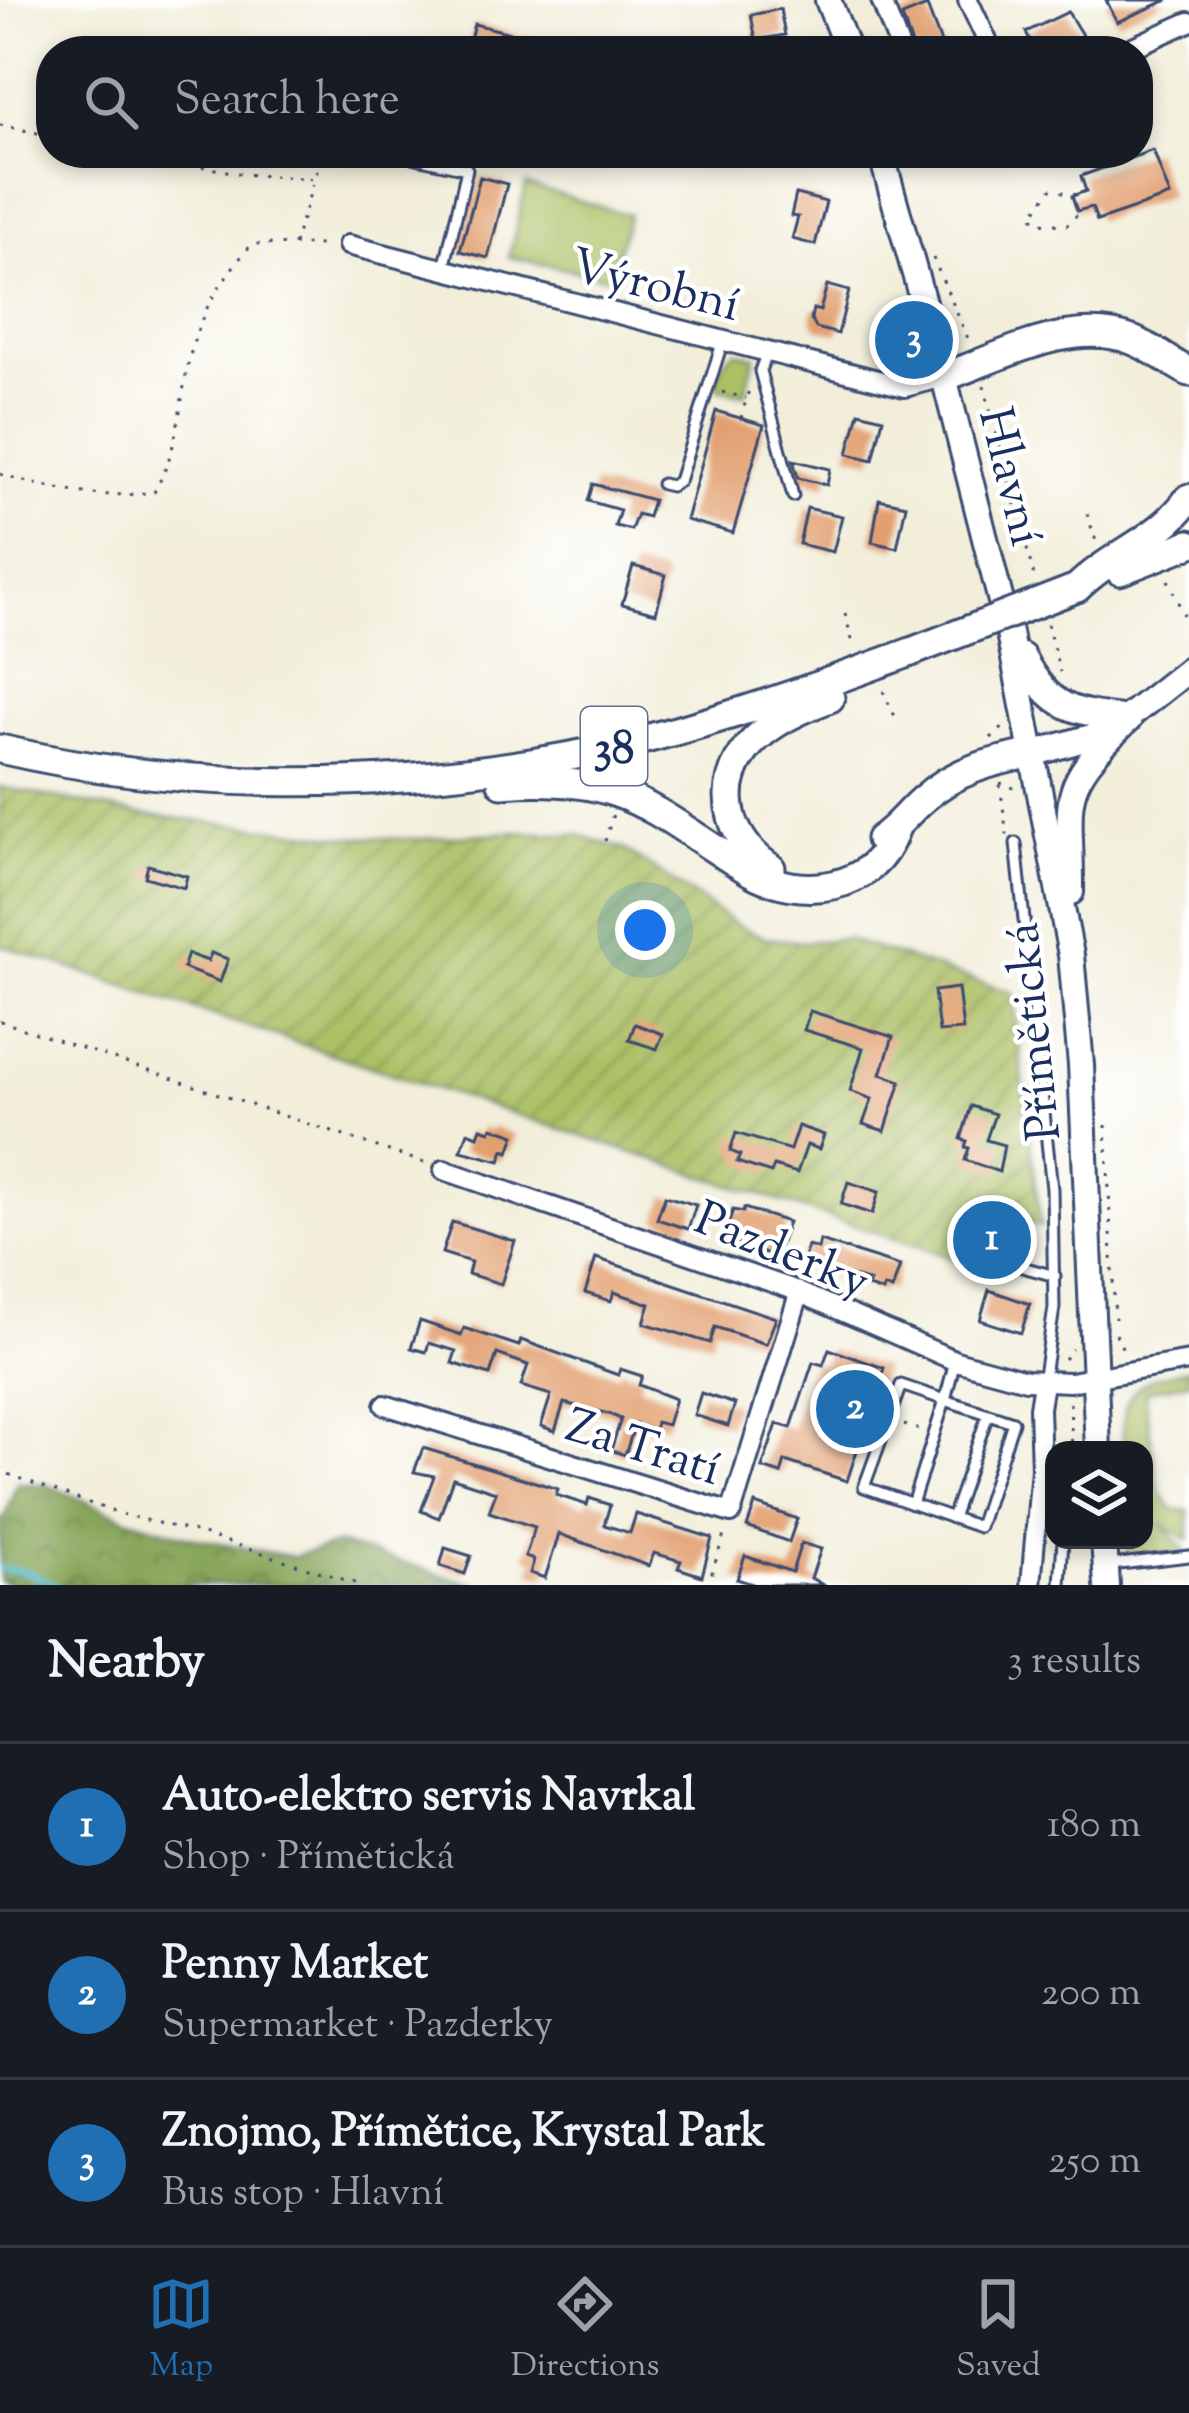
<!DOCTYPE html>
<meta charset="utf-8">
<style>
body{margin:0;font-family:"Sorts Mill Goudy",serif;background:#20242c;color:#f1f3f6}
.controls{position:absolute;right:36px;bottom:36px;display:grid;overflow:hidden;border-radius:24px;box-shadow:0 6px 18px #0003}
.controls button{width:108px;height:108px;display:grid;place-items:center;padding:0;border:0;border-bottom:3px solid #363941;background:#171b24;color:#f1f3f6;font:60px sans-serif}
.you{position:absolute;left:645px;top:930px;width:42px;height:42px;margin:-30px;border:9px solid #fff;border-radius:50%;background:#1a73e8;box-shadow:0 0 0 18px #1a73e833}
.badge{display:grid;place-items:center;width:78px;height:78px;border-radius:50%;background:#1f6fb2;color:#fff;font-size:39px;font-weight:700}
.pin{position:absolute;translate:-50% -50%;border:6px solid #fff;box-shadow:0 3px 12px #0006}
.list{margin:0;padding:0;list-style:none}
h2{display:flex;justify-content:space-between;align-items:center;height:156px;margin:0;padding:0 48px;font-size:51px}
h2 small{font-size:39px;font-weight:400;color:#9ea1a6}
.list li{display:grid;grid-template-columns:78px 1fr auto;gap:36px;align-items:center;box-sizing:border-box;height:168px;padding:0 48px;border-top:3px solid #363941}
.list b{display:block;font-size:45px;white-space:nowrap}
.list p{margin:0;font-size:39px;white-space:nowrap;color:#9ea1a6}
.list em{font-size:39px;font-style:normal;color:#9ea1a6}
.icon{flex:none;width:66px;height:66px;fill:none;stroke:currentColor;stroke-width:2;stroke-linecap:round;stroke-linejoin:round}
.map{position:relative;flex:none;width:1189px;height:1585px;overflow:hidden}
.search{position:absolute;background:#171b24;box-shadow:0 6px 18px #0003;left:36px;right:36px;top:36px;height:132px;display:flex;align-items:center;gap:30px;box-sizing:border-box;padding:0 42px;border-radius:48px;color:#9ea1a6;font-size:45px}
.sheet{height:660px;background:#171b24}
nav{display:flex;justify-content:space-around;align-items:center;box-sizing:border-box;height:168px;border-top:3px solid #363941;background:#171b24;font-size:33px;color:#9ea1a6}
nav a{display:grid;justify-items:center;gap:6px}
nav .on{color:#1f6fb2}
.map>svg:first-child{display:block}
</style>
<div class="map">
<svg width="1189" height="1585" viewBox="0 0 1189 1585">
<defs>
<pattern id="forest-crowns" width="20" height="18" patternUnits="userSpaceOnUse" patternTransform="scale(3)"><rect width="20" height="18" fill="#88a65a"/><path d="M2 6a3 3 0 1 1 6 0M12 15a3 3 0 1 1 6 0" fill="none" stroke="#6e884e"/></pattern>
<pattern id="garden-furrows" width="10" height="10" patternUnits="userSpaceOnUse" patternTransform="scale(3)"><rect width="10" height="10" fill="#abc064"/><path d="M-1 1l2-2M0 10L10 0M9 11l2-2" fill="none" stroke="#8a9c56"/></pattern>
</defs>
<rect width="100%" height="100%" fill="#fff"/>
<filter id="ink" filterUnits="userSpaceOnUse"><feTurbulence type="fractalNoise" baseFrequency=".00833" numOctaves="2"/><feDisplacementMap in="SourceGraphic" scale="24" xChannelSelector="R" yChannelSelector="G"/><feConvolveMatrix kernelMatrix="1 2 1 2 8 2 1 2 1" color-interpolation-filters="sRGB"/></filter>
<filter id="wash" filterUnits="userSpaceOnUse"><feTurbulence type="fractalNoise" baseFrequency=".004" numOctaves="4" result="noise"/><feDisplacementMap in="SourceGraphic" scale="48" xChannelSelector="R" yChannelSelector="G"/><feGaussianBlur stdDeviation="2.7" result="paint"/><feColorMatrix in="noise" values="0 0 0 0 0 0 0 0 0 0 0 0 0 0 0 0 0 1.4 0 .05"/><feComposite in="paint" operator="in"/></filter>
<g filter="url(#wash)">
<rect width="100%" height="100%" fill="#f2eeda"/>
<!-- grass -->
<g fill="#abc064" stroke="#637861" stroke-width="3">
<polygon points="526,185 629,215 610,278 509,257"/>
<polygon points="735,351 755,356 745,394 719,389 716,383 722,364"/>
<path d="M1189 1369V1382L1146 1391 1145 1399 1159 1491 1173 1509 1189 1511V1540L1162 1524 1186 1551 1133 1556 1127 1551 1126 1540H1144V1450H1123C1121 1391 1132 1380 1189 1369Z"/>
</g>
<!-- forest -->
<polygon fill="url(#forest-crowns)" stroke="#526a5c" stroke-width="3" points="17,1483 47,1485 123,1517 189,1537 293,1557 338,1544 478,1585 15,1585 0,1581 0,1519 4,1519"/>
<!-- garden -->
<polygon fill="url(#garden-furrows)" stroke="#637861" stroke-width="3" points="0,787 137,814 347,837 419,839 512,832 579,835 624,849 740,927 767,938 803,942 847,939 1013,993 1041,1227 972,1205 962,1261 0,945"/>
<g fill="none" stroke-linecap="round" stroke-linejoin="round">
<!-- stream -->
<polyline stroke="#53bbd1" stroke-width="6" points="0,1569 27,1572 56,1585"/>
</g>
<g id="blocks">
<!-- building -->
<g fill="#e2a071">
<polygon points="1106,0 1168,0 1117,22"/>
<polygon points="927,6 944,51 914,51 902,16"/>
<polygon points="780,9 785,35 756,40 751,15"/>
<polygon points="1068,12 1085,40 1062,51 1034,51 1026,32"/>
<polygon points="474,24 563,46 562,51 467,51"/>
<polygon points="1153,150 1170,196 1097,221 1092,207 1077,211 1072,196 1086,191 1081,176"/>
<polygon points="480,177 507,184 488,258 460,251"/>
<polygon points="796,194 826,202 815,245 792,239 798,217 791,216"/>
<polygon points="827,285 849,291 838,334 816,328 811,319 813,309 820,311"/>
<polygon points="716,411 764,425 733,533 686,520"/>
<polygon points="859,412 883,418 873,460 848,454"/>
<polygon points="793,460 830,469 827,485 798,478"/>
<polygon points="593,484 653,500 648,517 637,514 631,530 615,526 620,510 588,501"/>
<polygon points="879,499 906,505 897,548 872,542"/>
<polygon points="807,508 842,516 833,552 799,544"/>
<polygon points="633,566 666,575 656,613 622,604"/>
<polygon points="148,865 187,876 184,888 145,877"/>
<polygon points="211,953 228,959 220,982 183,968 188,954 208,961"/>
<polygon points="958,988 963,1030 939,1032 934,991"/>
<polygon points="810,1011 893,1037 881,1074 901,1081 885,1131 863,1124 872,1099 850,1091 863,1048 804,1030"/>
<polygon points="635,1024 663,1034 657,1049 629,1040"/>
<polygon points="971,1106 995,1114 986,1140 1004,1145 999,1172 965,1160 969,1148 965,1147 967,1141 961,1139"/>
<polygon points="798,1126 824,1135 819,1149 807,1145 797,1173 774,1166 771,1173 737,1162 740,1155 730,1151 736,1133 790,1150"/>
<polygon points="492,1127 515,1135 509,1152 504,1150 500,1161 461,1151 468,1132 478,1136 481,1128 490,1131"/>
<polygon points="848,1182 879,1192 872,1214 841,1204"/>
<polygon points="665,1196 696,1205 688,1229 657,1219"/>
<polygon points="744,1208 788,1222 776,1257 723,1240 733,1210 743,1212"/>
<polygon points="987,1215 1011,1223 997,1267 967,1257 973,1239 978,1241"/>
<polygon points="452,1222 515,1241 501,1284 468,1274 471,1262 442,1253"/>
<polygon points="820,1241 900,1266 892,1290 884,1287 883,1292 868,1287 870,1282 835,1271 833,1276 803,1261 808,1246 818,1249"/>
<polygon points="596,1258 776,1318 766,1344 715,1327 710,1343 644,1323 650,1304 614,1292 611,1301 585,1293"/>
<polygon points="989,1290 1030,1304 1021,1333 980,1320"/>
<polygon points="420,1321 461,1335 464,1328 519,1346 521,1340 618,1375 620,1369 642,1376 639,1385 675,1399 667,1425 656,1422 654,1430 635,1424 625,1455 611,1450 621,1419 609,1414 564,1403 555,1431 541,1426 551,1395 521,1386 528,1365 497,1354 490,1375 452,1363 456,1351 429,1343 426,1352 411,1348"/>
<polygon points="829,1349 884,1368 847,1481 785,1461 781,1474 762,1468 777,1424 791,1428 813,1362 823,1365"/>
<polygon points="701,1393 735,1404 728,1426 694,1415"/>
<polygon points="423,1448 558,1489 556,1495 587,1505 589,1498 610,1505 604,1525 630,1533 636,1514 712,1538 702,1576 678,1568 681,1561 654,1553 649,1566 559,1534 545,1578 530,1573 534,1560 525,1557 535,1527 489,1512 496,1492 453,1478 439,1518 421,1511 434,1476 414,1472"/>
<polygon points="755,1504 797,1519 789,1542 747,1527"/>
<polygon points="801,1543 821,1549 811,1578 823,1585 755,1585 737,1579 745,1556 792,1572"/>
<polygon points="445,1548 471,1556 465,1574 440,1566"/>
</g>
</g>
</g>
<g filter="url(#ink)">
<use href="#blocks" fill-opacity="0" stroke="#3b4c71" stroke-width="3"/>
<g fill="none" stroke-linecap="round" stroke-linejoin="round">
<!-- lane casing -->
<g stroke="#3b4c71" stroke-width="15">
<g id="lane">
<polyline points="393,153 467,169 444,269"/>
<polyline points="767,352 760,371 793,496"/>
<polyline points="662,484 671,486 679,481 723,340"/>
<polyline points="1016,843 1052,1189 1054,1308 1043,1383"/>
<polyline points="1021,1231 1015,1265 1055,1276"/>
<polyline points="1044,1473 1054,1489"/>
<polyline points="912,1504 945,1400 901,1385 864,1487 979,1527 1013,1422 945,1400 955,1361"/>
<polyline points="952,1518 988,1414"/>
<polyline points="1111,1565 1189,1556"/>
<polyline points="1060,1585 1063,1540"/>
</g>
</g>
<!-- street casing -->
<g stroke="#3b4c71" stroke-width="24">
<g id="street">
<polyline points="881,0 901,51"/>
<polyline points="968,0 992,51"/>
<polyline points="1124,51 1189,22"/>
<polyline points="941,153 945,153"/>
<polyline points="348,245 905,387 944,377"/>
<polyline points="444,1170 789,1288 956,1361 1026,1380 1070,1382 1189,1361"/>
<polyline points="385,1405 731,1513 799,1294"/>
<polyline points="1031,1585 1041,1469 1039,1408 1043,1383"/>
</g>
</g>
<!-- secondary casing -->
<g stroke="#3b4c71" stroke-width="30">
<g id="secondary">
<polyline points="828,0 848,51"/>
<polyline points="881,153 944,377 1009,633 1071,955 1081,1065 1098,1450"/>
<path d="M1022 656C1051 710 1072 712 1129 719"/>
<polyline points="1035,753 1109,732 1189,669"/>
<path d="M1071 892C1072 796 1053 792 1129 719"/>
<polyline points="1104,1540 1107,1585"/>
</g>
</g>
<!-- primary casing -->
<g stroke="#3b4c71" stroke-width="33">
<g id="primary">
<path d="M944 377C1001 357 1071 317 1132 340 1153 348 1170 362 1189 372"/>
<polyline points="1120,571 1189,544"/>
<path d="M1077 588C1112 553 1160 540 1189 498"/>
<path d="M0 749C184 792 386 791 571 756 688 733 800 693 911 652"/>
<path d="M502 783C628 773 652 812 751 872 801 900 874 892 895 830"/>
<path d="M880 839C897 828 907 813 922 800 955 770 993 761 1035 753"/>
<path d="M771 868C732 842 715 795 743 754 761 726 800 709 830 698"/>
</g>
</g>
<!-- path -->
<g stroke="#3b4c71" stroke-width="3" stroke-dasharray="3 9" stroke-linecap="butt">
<polyline points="0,125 51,136"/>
<polyline points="131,153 242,174 315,179 322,153"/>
<polyline points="1076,195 1051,189 1032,216 1038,223 1067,225 1082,210"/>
<polyline points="294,244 314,181"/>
<polyline points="933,258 970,343"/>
<polyline points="984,386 1035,580"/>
<polyline points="722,392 746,398"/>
<polyline points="741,418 750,386"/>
<path d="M0 474C53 490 99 500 154 492 182 443 178 401 192 348 202 308 225 275 252 244L328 245"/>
<polyline points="1087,514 1096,541"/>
<polyline points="1168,580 1187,622"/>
<polyline points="845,614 854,647"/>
<polyline points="1047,624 1060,672"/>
<polyline points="883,691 898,723"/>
<polyline points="991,738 1006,725"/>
<polyline points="1000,783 1019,790"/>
<polyline points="1000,785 1007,835"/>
<polyline points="605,841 613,814"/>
<polyline points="0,1021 425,1163"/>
<polyline points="1106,1125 1115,1319"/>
<polyline points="1116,1334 1124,1352"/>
<polyline points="1064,1359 1072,1349"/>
<polyline points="1070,1403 1072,1450"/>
<polyline points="904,1425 923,1431"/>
<polyline points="0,1467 5,1473 117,1513 203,1534 361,1585"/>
<polyline points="708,1585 725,1532"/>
</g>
<!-- lane -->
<use href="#lane" stroke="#fff" stroke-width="9"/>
<!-- street -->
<use href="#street" stroke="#fff" stroke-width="18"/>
<!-- secondary -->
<use href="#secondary" stroke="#fff" stroke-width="24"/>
<!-- primary -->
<use href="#primary" stroke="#fff" stroke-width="27"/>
<!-- primary-bridge casing -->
<g stroke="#3b4c71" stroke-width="33" stroke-linecap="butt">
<polyline id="primary-bridge" points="911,652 1074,589"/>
</g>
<!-- primary-bridge -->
<use href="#primary-bridge" stroke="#fff" stroke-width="27"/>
</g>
</g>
<g text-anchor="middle" stroke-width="9" stroke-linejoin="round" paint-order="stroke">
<!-- shield labels -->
<rect fill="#fff" stroke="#5f6d8e" stroke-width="3" x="581" y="707" width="66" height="78" rx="9"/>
<g font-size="45" font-weight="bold" fill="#1b2f5e">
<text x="614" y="762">38</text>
</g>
<!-- street labels -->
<g font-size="48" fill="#1b2f5e" stroke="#fff">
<text transform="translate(656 283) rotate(14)" y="17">Výrobní</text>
<text transform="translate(1013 476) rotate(76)" y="17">Hlavní</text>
<text transform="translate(1031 1032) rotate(-96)" y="17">Přímětická</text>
<text transform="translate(783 1248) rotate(22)" y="17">Pazderky</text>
<text transform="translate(644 1445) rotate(17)" y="17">Za Tratí</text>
</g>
</g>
</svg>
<div class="controls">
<button><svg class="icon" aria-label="layers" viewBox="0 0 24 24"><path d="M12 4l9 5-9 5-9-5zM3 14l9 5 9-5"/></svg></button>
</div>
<div class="you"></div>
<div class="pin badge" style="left:992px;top:1240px">1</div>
<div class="pin badge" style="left:855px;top:1409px">2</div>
<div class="pin badge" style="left:914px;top:340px">3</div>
<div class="search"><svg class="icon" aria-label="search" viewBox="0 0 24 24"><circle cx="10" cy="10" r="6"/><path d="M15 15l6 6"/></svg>Search here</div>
</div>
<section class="sheet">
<h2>Nearby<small>3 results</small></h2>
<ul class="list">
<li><span class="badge">1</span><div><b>Auto-elektro servis Navrkal</b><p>Shop · Přímětická</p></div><em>180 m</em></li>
<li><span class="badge">2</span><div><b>Penny Market</b><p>Supermarket · Pazderky</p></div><em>200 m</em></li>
<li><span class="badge">3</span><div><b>Znojmo, Přímětice, Krystal Park</b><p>Bus stop · Hlavní</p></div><em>250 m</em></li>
</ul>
</section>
<nav>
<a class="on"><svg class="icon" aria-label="map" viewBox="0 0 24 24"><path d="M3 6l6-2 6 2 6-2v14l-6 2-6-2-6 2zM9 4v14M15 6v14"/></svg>Map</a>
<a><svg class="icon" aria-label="directions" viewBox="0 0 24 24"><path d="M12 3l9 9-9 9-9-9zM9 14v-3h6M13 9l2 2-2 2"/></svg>Directions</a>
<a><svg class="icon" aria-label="saved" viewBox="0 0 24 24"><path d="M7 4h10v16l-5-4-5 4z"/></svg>Saved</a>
</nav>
